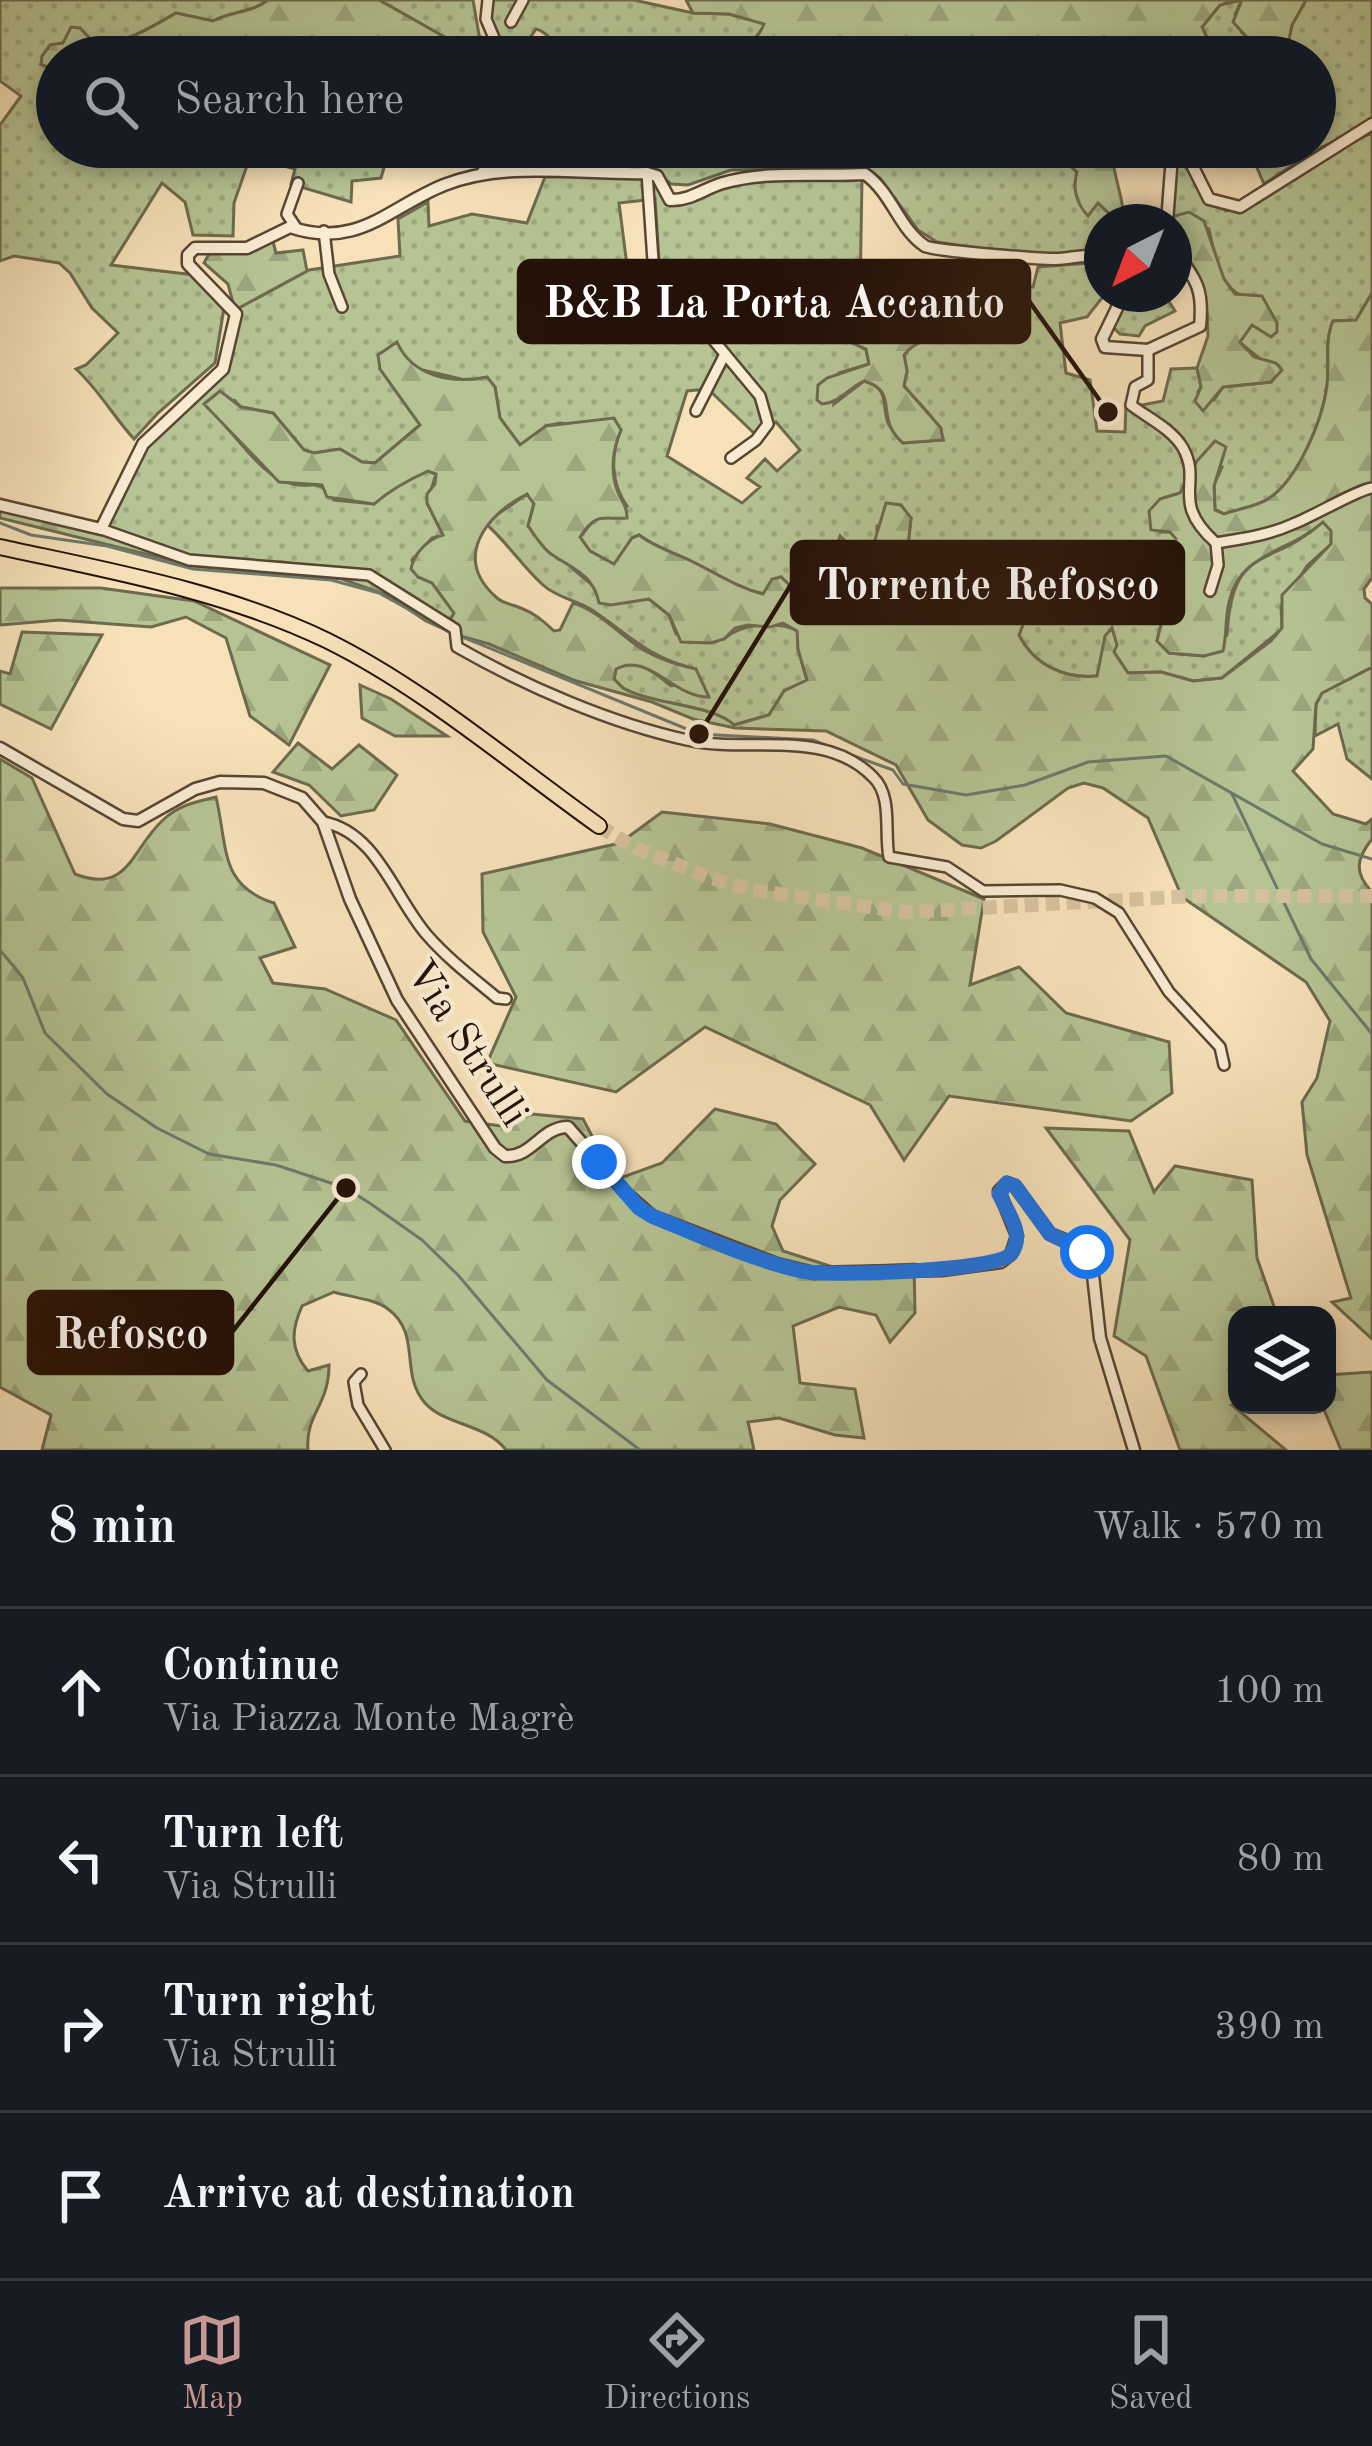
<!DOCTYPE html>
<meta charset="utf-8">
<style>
body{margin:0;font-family:"Old Standard TT",serif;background:#20242c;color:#f1f3f6}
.controls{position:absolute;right:36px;bottom:36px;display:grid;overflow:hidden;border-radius:24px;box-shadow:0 6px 18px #0003}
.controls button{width:108px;height:108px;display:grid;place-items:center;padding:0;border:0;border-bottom:3px solid #363941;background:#171b24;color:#f1f3f6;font:60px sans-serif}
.compass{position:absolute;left:1084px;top:204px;width:108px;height:108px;border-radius:50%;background:#171b24;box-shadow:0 6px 18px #0003;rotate:222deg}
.stop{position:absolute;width:36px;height:36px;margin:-27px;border:9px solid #1a73e8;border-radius:50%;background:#fff}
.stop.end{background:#1a73e8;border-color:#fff;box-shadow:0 3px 12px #0008}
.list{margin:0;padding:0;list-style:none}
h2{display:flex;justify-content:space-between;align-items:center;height:156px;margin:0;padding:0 48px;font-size:51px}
h2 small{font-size:39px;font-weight:400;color:#9ea1a6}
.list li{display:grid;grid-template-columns:78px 1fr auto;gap:36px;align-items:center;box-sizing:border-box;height:168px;padding:0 48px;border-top:3px solid #363941}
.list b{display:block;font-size:45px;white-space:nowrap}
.list p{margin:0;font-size:39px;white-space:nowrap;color:#9ea1a6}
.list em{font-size:39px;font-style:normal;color:#9ea1a6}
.icon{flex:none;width:66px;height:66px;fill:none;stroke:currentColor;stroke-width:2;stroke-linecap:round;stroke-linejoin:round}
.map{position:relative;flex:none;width:1372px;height:1450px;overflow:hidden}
.search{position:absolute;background:#171b24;box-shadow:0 6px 18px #0003;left:36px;right:36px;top:36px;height:132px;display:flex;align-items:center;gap:30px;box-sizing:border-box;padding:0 42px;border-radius:66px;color:#9ea1a6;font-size:45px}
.sheet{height:828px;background:#171b24}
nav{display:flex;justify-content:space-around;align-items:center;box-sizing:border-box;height:168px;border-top:3px solid #363941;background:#171b24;font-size:33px;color:#9ea1a6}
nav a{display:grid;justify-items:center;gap:6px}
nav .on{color:#c59692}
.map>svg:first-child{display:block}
</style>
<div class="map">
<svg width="1372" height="1450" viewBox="0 0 1372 1450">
<defs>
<pattern id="grass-dots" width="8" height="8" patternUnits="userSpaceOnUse" patternTransform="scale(3)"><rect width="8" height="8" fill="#b6c494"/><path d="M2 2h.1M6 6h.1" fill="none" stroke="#9ca77e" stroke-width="1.8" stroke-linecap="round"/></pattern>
<pattern id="forest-firs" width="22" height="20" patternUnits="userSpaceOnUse" patternTransform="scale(3)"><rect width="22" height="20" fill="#b6c494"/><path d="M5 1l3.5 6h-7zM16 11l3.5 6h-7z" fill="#9ca77e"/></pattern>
</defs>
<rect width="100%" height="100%" fill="#f6e1b9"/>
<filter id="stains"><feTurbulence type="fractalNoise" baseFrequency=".00167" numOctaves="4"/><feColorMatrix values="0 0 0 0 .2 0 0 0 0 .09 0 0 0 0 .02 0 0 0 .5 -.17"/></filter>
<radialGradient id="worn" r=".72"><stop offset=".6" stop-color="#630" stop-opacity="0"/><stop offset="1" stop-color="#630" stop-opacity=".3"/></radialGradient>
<!-- grass -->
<g fill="url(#grass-dots)" stroke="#6d6a4e" stroke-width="3" fill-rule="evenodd">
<path d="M0 0H268C252 13 231 11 213 21L176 13C152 27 125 44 95 44L80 28 41 64 57 71V147H390L381 178 352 181 351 202 291 184 295 169 250 157 234 203 233 236 193 235 185 202 162 183 111 265 203 276 224 308 215 363 158 413 134 439C113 416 99 390 76 369L86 365 118 333 92 308 70 273 59 263 14 256 0 261V125L21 96 0 81Z"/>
<polygon points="379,0 473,0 479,35 495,57 480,57"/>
<path d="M487 0H634L693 13 729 14 764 23V27C742 58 730 40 708 57H592C581 49 568 51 558 44 549 39 547 32 536 29L517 57C494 40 491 27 487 0Z"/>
<polygon points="1242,0 1235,14 1242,33 1254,41 1265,57 1216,57 1202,27 1220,5"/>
<polygon points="1306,0 1372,0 1372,126 1317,149 1264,184 1248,147 1315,147 1315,57 1285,57 1292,25"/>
<path d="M1372 133V293L1356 321H1333C1324 342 1330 363 1327 385 1323 419 1298 481 1268 499 1256 507 1237 509 1224 514L1215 509 1214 485 1222 467 1197 461 1180 493 1160 499V532H1171L1176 538 1174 575 1157 640 1169 653 1204 656 1227 635C1232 542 1269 570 1323 522L1332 531 1331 544 1307 566 1281 607 1282 629 1222 678 1193 681 1161 672 1128 673 1114 652 1116 645 1112 629 1097 676C1064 679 1034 665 1019 635L1040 578 963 576 943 547 920 556 908 545 911 519 877 526V540L872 554 854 550 841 537 836 549 846 568 830 607 809 604 781 577 763 594C736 587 716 573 691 561 673 552 656 548 639 535L632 538 615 565 590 551 580 537 593 521 627 506C611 483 610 456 621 430L560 423 546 426 520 445 500 418 495 387 414 368 402 354 380 369 420 425 375 463 362 462 340 449 314 453 304 450 273 413 241 407 235 401 226 427C245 447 265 478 293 484 317 489 315 476 334 500L374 504C391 489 408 480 428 471L436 474 427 503 443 535 432 538 412 560 418 577 432 582 454 613 450 622 373 578 259 563H197L103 527 143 446 220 375 235 310 309 270 400 256 398 219 428 202 429 226 472 214 527 223 545 177 645 175 668 199 736 180 862 178 860 295 867 315 858 345 866 350 869 364 839 373 834 404 864 381C892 389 880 406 889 425 893 432 899 437 903 443L943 440 931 416 904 386 907 371 904 354 911 345 929 338 930 321 895 324 890 320 896 305 910 299 944 302 945 286 1033 287 1038 267 1089 263 1102 271 1105 294 1087 317 1060 323 1066 373 1090 380 1097 431 1125 432 1126 404 1142 405 1163 401 1171 369 1197 368 1201 387 1198 392 1214 400 1223 387 1271 382 1263 361 1239 342 1252 325 1245 297C1219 289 1214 252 1209 229L1171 217 1172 166 1181 160 1204 195 1226 211 1258 199 1322 155ZM655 199 659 260 684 305 666 324 631 297 619 203ZM708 389 759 438 776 422 800 450 777 471 765 459 747 478 760 487 742 503 667 456 687 391Z"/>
<polygon points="572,147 962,147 958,152 976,155 983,147 1061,147 1062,155 1071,159 1098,203 1118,222 1102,222 1102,257 1092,249 1041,257 937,242 918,230 880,178 862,167 731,170 688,185 671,184 644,160 569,162"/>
<polygon points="1121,294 1164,294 1175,311 1145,326 1139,336 1120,334 1112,326"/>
<path d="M527 494 534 503 528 526C548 545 597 596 620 601 629 603 639 599 649 599L669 615 676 634 724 639C741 623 778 621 798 631V649L807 680 784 691 769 715 734 725C715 705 649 704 623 688L614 679 616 669C638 657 654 672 671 686L699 681 696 669C648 658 631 636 592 610 577 600 557 598 543 585 522 566 507 542 485 523Z"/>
<polygon points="1372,667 1372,779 1347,759 1338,724 1315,736 1316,704 1322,693"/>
</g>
<!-- forest -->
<g fill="url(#forest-firs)" stroke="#6d6a4e" stroke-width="3" fill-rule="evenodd">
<path d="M268 0H379L480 57H401L394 48C382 49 376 55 366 57 341 63 319 53 301 38L243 52 199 57 149 52 130 57H57V71L41 64 42 56 50 45 63 43 71 27 80 28 95 44C125 44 152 27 176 13L213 21C231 11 252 13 268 0Z"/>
<path d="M686 0H1235L1220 5 1202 27 1216 57H708C730 40 750 57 764 24L729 14 693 13Z"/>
<polygon points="1242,0 1306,0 1292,25 1285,57 1265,57 1233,22"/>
<path d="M1061 147H1113C1111 174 1124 195 1124 222H1118L1098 203 1088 216C1077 204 1072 189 1077 172L1070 166 1071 159 1061 156Z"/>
<polygon points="1189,212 1204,221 1224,279 1235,294 1262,296 1277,323 1277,332 1271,337 1252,325 1240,342 1254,357 1276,363 1282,370 1271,382 1223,387 1203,411 1195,401 1201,387 1197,368 1208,336 1207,311 1175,245 1171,217"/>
<polygon points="272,238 276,253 303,250 307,271 235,310 228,284 204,263 210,252"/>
<path d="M1372 293V578L1364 589 1365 598 1372 604V667L1322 693 1316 704 1313 749 1293 771 1333 814 1366 824 1372 819V839C1356 859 1354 873 1372 892V1339L1332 1302 1351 1298 1307 1155 1302 1102 1317 1078 1330 1021 1306 982 1182 897 1148 818 1103 788 1084 783 1068 788 996 841 981 848 962 845 928 820 896 765 826 731 735 728 693 719 652 702 573 680 489 644 457 635 426 621 387 595 342 579 194 566 0 518V504L197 563 283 562 361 575 449 622 454 613 432 583 418 577 411 569C414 553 428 539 443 535L427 503V494L435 484 436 474 428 471C408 480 391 489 374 504L327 497 322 485 279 482 204 404 220 391 241 407 273 413 304 450 314 453 340 449 362 462 375 463 420 425 380 369 378 355 397 342C412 377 453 384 487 377L495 387 500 418 520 445 546 426 614 418 621 430C613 448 610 470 617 490 621 502 627 504 627 518 602 520 597 511 580 537L590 551 614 564 632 538 639 535C656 548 673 552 691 561 716 573 736 587 763 594L772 579 781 577 809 604 830 607 846 568 836 549 840 536 854 550 871 553 886 503 901 505 911 518 908 545 920 555 943 547 963 575C987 550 1019 551 1041 578L1019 635C1034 665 1064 679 1097 676L1105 636 1112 628 1117 645 1114 652 1128 673 1161 672 1193 681 1222 678 1271 641 1282 628V595L1331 544V531L1323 522C1287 554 1241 551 1229 602 1225 618 1227 635 1223 651L1204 656 1169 653 1157 641 1174 575 1176 539 1170 532 1151 530 1149 511 1160 499 1180 493 1197 461 1215 441 1226 447 1214 486 1215 510 1224 514C1237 509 1256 507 1268 499 1298 480 1323 419 1327 385 1330 363 1324 342 1333 321L1356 320ZM527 494 534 504 528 526C535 535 543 550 554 556 574 569 594 576 599 603L611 605 649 599 669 615 681 642 711 643 724 639 735 628 748 625 770 627 783 623 797 631 798 649 807 680 784 691 769 715 734 725C715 705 649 704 623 688L614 679 616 669C648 651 674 698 709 697L696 669C673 664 650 656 632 642 613 628 596 610 573 603L560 630 554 631C544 622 536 614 523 609 515 605 504 604 497 598 452 559 485 515 527 494Z"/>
<path d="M860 295 910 299 896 305 891 320C911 330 930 314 949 332L946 338C929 339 916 340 904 355L907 371 904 386 941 428 943 440 903 443C873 417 901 392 864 381 848 388 840 403 822 404L817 400 818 385 827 378 869 364 866 349 845 340 844 327 851 322 865 323 867 315Z"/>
<polygon points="0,588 101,588 194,601 330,665 289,745 250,716 226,638 186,617 151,627 59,620 0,625"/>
<polygon points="22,632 102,635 51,729 0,704 0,671 10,674"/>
<polygon points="360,685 391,699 447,736 395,736 362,718"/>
<polygon points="298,743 332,769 359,745 397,775 374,810 341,816 309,785 273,772"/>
<path d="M0 759 32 778 75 874C129 895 131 849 163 820 179 805 195 802 216 797 228 847 219 886 274 903L295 947 260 958 273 983 325 989 396 1020 465 1121 501 1126 532 1114 583 1119 615 1180 662 1163 715 1109 776 1124 815 1164 780 1200 772 1226 783 1251 836 1268 914 1264 915 1313 890 1342 876 1315 839 1307 793 1326 800 1383 855 1389 864 1438 835 1435 779 1418 748 1422 754 1450H506C487 1424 444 1425 425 1403 399 1373 422 1334 388 1309 376 1299 349 1297 334 1292L302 1306C291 1330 290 1350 308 1371L329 1365C329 1406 305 1414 308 1450H42L51 1415 0 1387Z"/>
<polygon points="662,812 770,824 862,848 984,899 970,985 1019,967 1066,1013 1169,1042 1172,1093 1131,1121 949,1096 904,1160 870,1105 705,1027 616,1092 487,1063 516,997 483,932 482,874 620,843"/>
<polygon points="1046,1128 1129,1131 1154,1192 1175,1166 1252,1180 1257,1258 1277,1315 1237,1315 1237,1403 1232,1405 1286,1450 1180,1450 1146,1356 1114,1336 1130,1240"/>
<polygon points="1372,1372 1372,1450 1341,1450 1322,1405 1327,1405 1327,1375"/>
</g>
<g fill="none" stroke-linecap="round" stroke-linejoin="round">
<!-- stream -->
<g stroke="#6d796c" stroke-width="3">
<polyline points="0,523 31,535 107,546 193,569 331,580 379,593 451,633"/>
<polyline points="460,636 699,734 813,740 832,748"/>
<polyline points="840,751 893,770 903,784 966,795 1025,785 1088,762 1166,756 1322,844 1372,859"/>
<polyline points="1232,794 1311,959 1372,1034"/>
<polyline points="0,950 23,978 45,1033 107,1094 157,1128 209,1154 276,1165 346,1188 371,1204 422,1240 458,1275 547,1380 640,1450"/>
</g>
<!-- trunk-tunnel -->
<polyline stroke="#d6c29e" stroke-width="14" stroke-dasharray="14 7" stroke-linecap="butt" points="599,826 635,848 711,878 752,890 905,912 1196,896 1372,896"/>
<!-- minor casing -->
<g stroke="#584534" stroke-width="14">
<g id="minor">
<polyline points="488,0 486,19 502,57"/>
<polyline points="511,22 523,0"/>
<polyline points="647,173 653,261 661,277 760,396 768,424 756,440 731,458"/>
<polyline points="481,174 499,147"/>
<polyline points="297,229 287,214 298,183"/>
<polyline points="324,231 329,274 342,307"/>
<path d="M1148 350V380L1135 387 1131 405C1148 418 1172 429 1183 448 1203 484 1169 501 1216 543 1242 539 1269 535 1293 524 1312 517 1359 489 1372 488"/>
<polyline points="696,411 725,354"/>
<path d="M101 529 189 560 369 575 455 629 457 647C525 686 610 723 687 740 748 754 824 727 873 777 893 796 884 832 889 857L947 867 983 891 1060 890 1095 898 1119 913 1169 992 1220 1047 1224 1065"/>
<polyline points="1210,591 1218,565 1216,543"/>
<path d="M323 822C377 832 394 897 427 935 448 959 473 978 497 998L506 999"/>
<polyline points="361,1374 354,1382 358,1405 385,1450"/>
</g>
</g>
<!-- tertiary casing -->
<g stroke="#584534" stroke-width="15">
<g id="tertiary">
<polyline points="1167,222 1172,156 1179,153 1192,165 1209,199 1240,207 1372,124"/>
<path d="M1118 294 1117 308 1102 339 1105 347 1148 350 1200 326C1204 287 1195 279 1174 249"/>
<path d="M0 505 101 529 143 444 223 369 236 314 188 264V255L195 248H247L290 227C358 250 389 207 444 185 506 160 582 175 647 173L657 176 670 200C690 201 705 188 723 183 767 170 820 177 865 174 892 193 899 229 925 246 933 251 1041 259 1056 259 1072 259 1087 252 1102 259"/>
<path d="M0 748 123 819 138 821 195 789 220 782 264 783 302 798 323 822 350 899 397 1000 495 1148 505 1156C532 1158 541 1127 568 1127L626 1193 652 1216 777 1264 814 1273 942 1270 1001 1262 1011 1254 1017 1236 999 1191 1007 1183 1015 1186 1050 1234 1082 1247 1091 1257 1100 1338 1134 1450"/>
</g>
</g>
<!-- trunk casing -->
<g stroke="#241108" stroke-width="18">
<path id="trunk" d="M0 547C110 571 224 591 326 640 422 687 512 764 599 826"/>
</g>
<!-- minor -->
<use href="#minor" stroke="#f9ecd2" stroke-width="9"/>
<!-- tertiary -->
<use href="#tertiary" stroke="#f9ecd2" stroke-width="10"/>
<!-- trunk -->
<use href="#trunk" stroke="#f6e1b9" stroke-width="14"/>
</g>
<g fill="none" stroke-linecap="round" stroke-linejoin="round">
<!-- route -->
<path stroke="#1a73e8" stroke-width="15" d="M599 1162 639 1208 652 1216C700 1236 750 1259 801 1271 826 1277 999 1271 1011 1254 1026 1234 1007 1212 999 1194L1007 1183 1015 1186 1050 1234 1087 1252"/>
</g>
<g text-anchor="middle" stroke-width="9" stroke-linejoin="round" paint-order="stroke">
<!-- street labels -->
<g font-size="42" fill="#241108" stroke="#f9ecd2">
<text transform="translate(469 1042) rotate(57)" y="15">Via Strulli</text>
</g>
</g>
<!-- callouts -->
<path fill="none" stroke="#241108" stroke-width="4.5" d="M1108 412L1029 301M699 734L792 583M346 1188L232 1332"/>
<g fill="#241108" stroke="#f9ecd2" stroke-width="4.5">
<circle cx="1108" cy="412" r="12"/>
<circle cx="699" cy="734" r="12"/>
<circle cx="346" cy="1188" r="12"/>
</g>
<g fill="#241108" stroke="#241108" stroke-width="4.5">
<rect x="519" y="261" width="510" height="81" rx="12"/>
<rect x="792" y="542" width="391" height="81" rx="12"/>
<rect x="29" y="1292" width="203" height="81" rx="12"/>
</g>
<g font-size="45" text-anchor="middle" font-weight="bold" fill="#fff">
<text x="774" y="317">B&amp;B La Porta Accanto</text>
<text x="988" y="599">Torrente Refosco</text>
<text x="131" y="1348">Refosco</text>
</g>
<rect width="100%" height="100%" filter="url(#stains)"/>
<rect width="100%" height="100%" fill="url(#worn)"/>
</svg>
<div class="controls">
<button><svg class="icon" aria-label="layers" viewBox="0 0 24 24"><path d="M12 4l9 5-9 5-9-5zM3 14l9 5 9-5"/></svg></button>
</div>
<svg class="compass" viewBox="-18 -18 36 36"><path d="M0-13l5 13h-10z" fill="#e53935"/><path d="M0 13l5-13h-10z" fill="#9ea1a6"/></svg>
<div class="stop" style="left:1087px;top:1252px"></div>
<div class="stop end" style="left:599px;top:1162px"></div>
<div class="search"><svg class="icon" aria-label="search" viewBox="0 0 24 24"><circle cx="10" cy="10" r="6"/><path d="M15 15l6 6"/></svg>Search here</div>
</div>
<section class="sheet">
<h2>8 min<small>Walk · 570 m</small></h2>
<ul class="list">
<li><svg class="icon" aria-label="ahead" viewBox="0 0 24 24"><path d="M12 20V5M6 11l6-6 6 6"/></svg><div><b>Continue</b><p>Via Piazza Monte Magrè</p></div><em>100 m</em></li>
<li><svg class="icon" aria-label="left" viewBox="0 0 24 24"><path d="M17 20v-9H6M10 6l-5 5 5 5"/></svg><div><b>Turn left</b><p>Via Strulli</p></div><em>80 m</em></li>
<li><svg class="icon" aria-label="right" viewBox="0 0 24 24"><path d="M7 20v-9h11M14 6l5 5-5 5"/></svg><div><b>Turn right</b><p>Via Strulli</p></div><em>390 m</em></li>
<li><svg class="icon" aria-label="arrive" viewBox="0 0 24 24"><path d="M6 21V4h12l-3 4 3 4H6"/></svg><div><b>Arrive at destination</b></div></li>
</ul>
</section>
<nav>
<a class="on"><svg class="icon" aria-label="map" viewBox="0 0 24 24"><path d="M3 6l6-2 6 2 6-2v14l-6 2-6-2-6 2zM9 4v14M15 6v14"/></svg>Map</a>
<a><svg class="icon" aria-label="directions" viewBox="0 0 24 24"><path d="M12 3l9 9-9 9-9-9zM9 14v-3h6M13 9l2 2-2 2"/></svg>Directions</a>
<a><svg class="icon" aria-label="saved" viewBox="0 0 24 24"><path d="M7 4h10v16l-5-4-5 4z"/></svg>Saved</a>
</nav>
